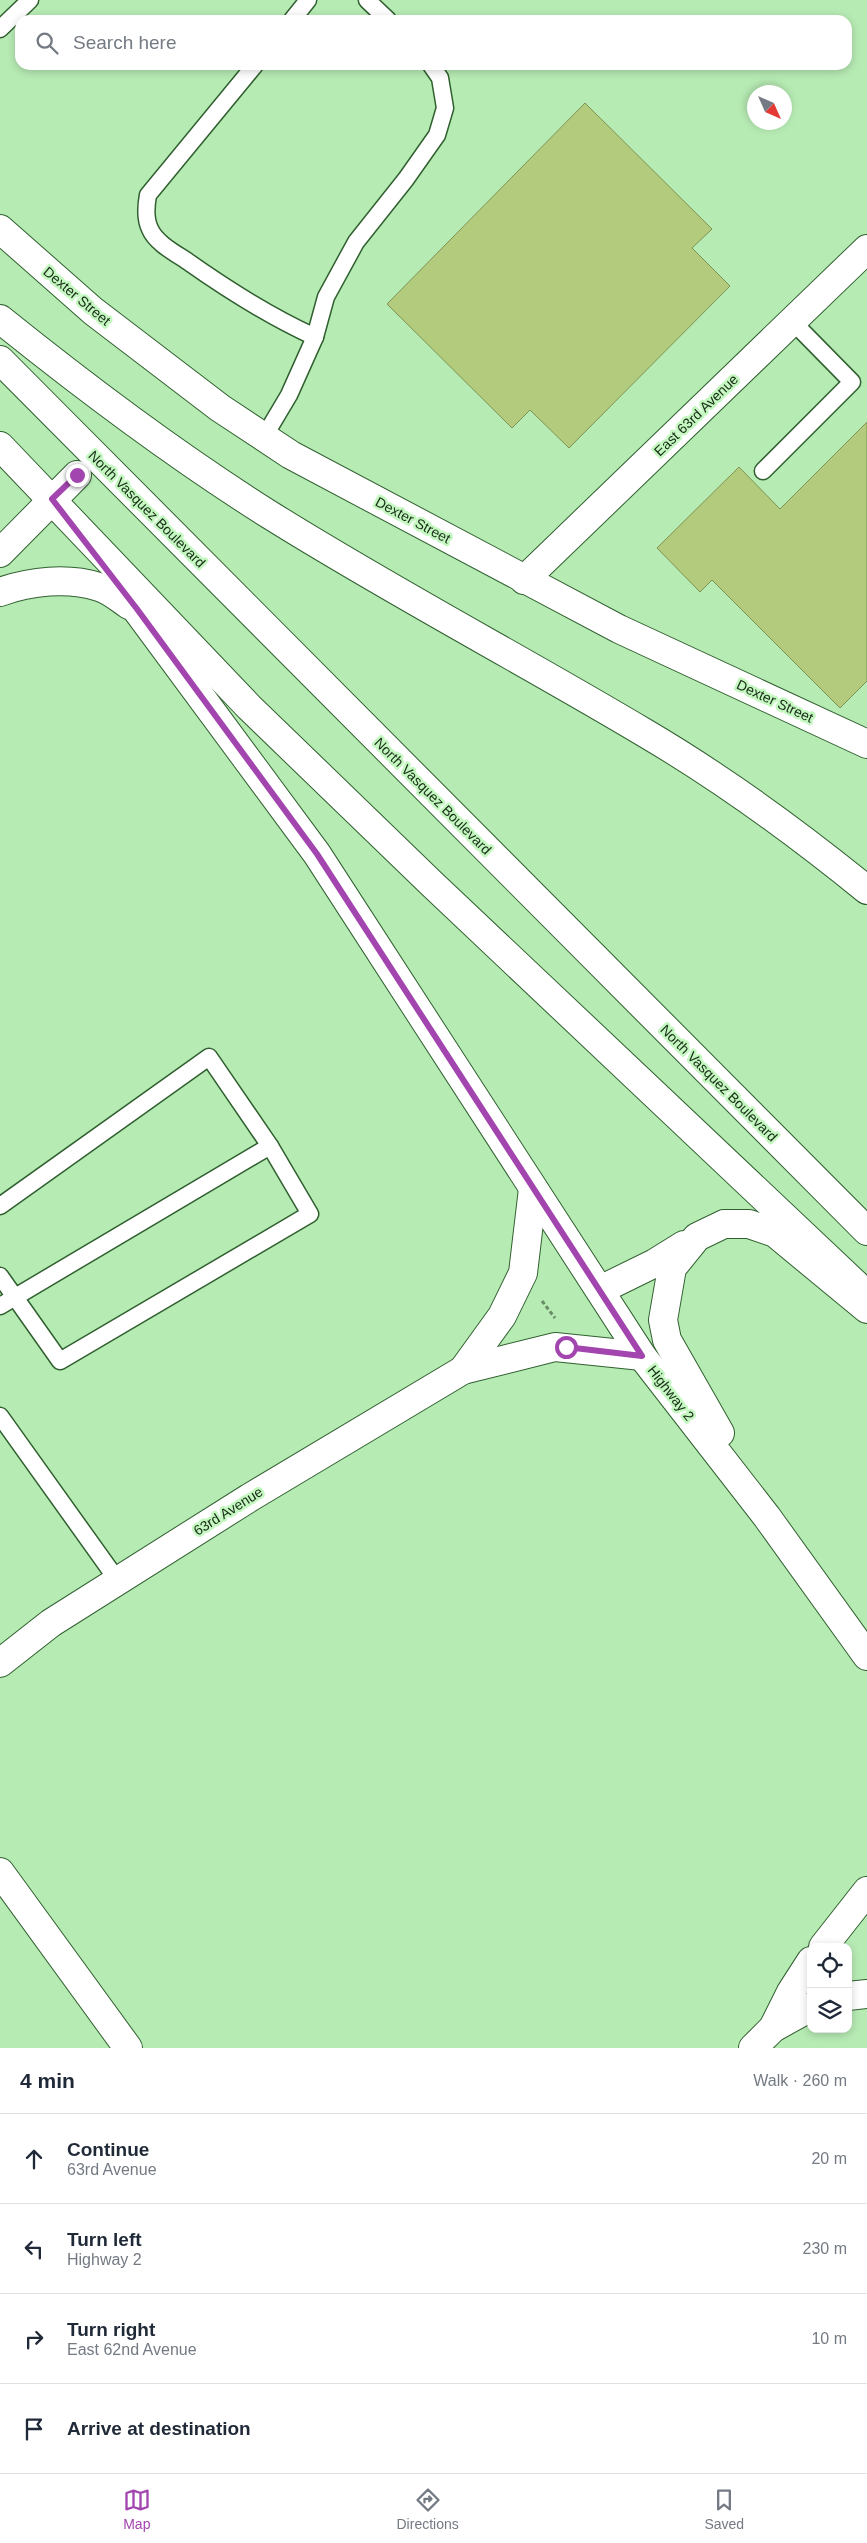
<!DOCTYPE html>
<meta charset="utf-8">
<style>
body{margin:0;font-family:Arial,sans-serif;background:#f6f6f7;color:#1f2937}
.controls{position:absolute;right:15px;bottom:15px;display:grid;overflow:hidden;border-radius:10px;box-shadow:0 2px 8px #0003}
.controls button{width:45px;height:45px;display:grid;place-items:center;padding:0;border:0;border-bottom:1px solid #e0e1e3;background:#fff;color:#1f2937;font:25px sans-serif}
.compass{position:absolute;left:747px;top:85px;width:45px;height:45px;border-radius:50%;background:#fff;box-shadow:0 2px 8px #0003;rotate:135deg}
.stop{position:absolute;width:15px;height:15px;margin:-11px;border:4px solid #a345af;border-radius:50%;background:#fff}
.stop.end{background:#a345af;border-color:#fff;box-shadow:0 1px 5px #0008}
.list{margin:0;padding:0;list-style:none}
h2{display:flex;justify-content:space-between;align-items:center;height:65px;margin:0;padding:0 20px;font-size:21px}
h2 small{font-size:16px;font-weight:400;color:#747a83}
.list li{display:grid;grid-template-columns:32px 1fr auto;gap:15px;align-items:center;box-sizing:border-box;height:90px;padding:0 20px;border-top:1px solid #e0e1e3}
.list b{display:block;font-size:19px;white-space:nowrap}
.list p{margin:0;font-size:16px;white-space:nowrap;color:#747a83}
.list em{font-size:16px;font-style:normal;color:#747a83}
.icon{flex:none;width:28px;height:28px;fill:none;stroke:currentColor;stroke-width:2;stroke-linecap:round;stroke-linejoin:round}
.map{position:relative;flex:none;width:867px;height:2048px;overflow:hidden}
.search{position:absolute;background:#fff;box-shadow:0 2px 8px #0003;left:15px;right:15px;top:15px;height:55px;display:flex;align-items:center;gap:12px;box-sizing:border-box;padding:0 18px;border-radius:15px;color:#747a83;font-size:19px}
.sheet{height:425px;background:#fff}
nav{display:flex;justify-content:space-around;align-items:center;box-sizing:border-box;height:70px;border-top:1px solid #e0e1e3;background:#fff;font-size:14px;color:#747a83}
nav a{display:grid;justify-items:center;gap:2px}
nav .on{color:#a345af}
.map>svg:first-child{display:block}
</style>
<div class="map">
<svg width="867" height="2048" viewBox="0 0 867 2048">
<rect width="100%" height="100%" fill="#b7ebb4"/>
<!-- building -->
<g fill="#b2cb7c" stroke="#7f9353">
<polygon points="585,103 712,229 692,248 730,286 569,448 530,410 512,428 387,304"/>
<polygon points="867,422 867,681 840,708 712,580 700,592 657,548 739,467 780,509"/>
</g>
<g fill="none" stroke-linecap="round" stroke-linejoin="round">
<!-- lane casing -->
<g stroke="#316030" stroke-width="19">
<g id="lane">
<polyline points="367,0 388,20"/>
<polyline points="292,20 308,0"/>
<polyline points="0,29 30,0"/>
<path d="M255 65 148 195C146 206 145 219 150 229 156 243 175 253 187 261 228 290 269 316 315 337"/>
<polyline points="264,437 289,395 315,337 326,297 356,242 406,179 437,135 445,108 440,78 431,65"/>
<polyline points="763,471 852,382 793,322"/>
<polyline points="0,1206 209,1057 270,1146 310,1214 60,1361 0,1276"/>
<polyline points="0,1306 270,1146"/>
<polyline points="0,1416 118,1581"/>
</g>
</g>
<!-- street casing -->
<g stroke="#316030" stroke-width="30">
<g id="street">
<polyline points="0,229 93,311 220,408 291,455 619,629 867,744"/>
<polyline points="524,580 867,249"/>
<polyline points="463,1370 502,1316 523,1273 533,1189"/>
<polyline points="0,1663 51,1623 249,1498 463,1370 555,1347 642,1356"/>
<polyline points="0,1872 128,2048"/>
</g>
</g>
<!-- secondary casing -->
<g stroke="#316030" stroke-width="30">
<g id="secondary">
<polyline points="0,553 77,475"/>
<polyline points="848,1996 867,1994"/>
<polyline points="753,2048 773,2028 811,2007"/>
</g>
</g>
<!-- primary casing -->
<g stroke="#316030" stroke-width="30">
<g id="primary">
<polyline points="116,582 317,854 642,1356 767,1517 867,1656"/>
<path d="M0 592C30 581 68 577 99 587 110 590 120 599 129 605"/>
<polyline points="600,1290 655,1263 684,1245"/>
<polyline points="720,1433 667,1340 663,1320 672,1268 697,1237 724,1224 749,1224 775,1233 867,1309"/>
<polyline points="823,1947 867,1891"/>
<polyline points="773,2028 791,1992 811,1961"/>
</g>
</g>
<!-- highway casing -->
<g stroke="#316030" stroke-width="30">
<g id="highway">
<path d="M0 319C87 389 176 456 270 515 393 592 521 659 645 733 723 779 797 833 867 890"/>
<polyline points="0,360 867,1231"/>
<polyline points="0,446 249,707 431,883 867,1295"/>
</g>
</g>
<!-- path -->
<polyline stroke="#688c66" stroke-width="3" stroke-dasharray="4 2.5" stroke-linecap="butt" points="542,1301 555,1318"/>
<!-- lane -->
<use href="#lane" stroke="#fff" stroke-width="16"/>
<!-- street -->
<use href="#street" stroke="#fff" stroke-width="28"/>
<!-- secondary -->
<use href="#secondary" stroke="#fff" stroke-width="28"/>
<!-- primary -->
<use href="#primary" stroke="#fff" stroke-width="28"/>
<!-- highway -->
<use href="#highway" stroke="#fff" stroke-width="28"/>
</g>
<g fill="none" stroke-linecap="round" stroke-linejoin="round">
<!-- route -->
<polyline stroke="#a345af" stroke-width="6" points="77,475 52,499 137,609 317,854 642,1356 566,1347"/>
</g>
<g text-anchor="middle" stroke-width="5" stroke-linejoin="round" paint-order="stroke">
<!-- street labels -->
<g font-size="14" fill="#172b16" stroke="#c4f8c0">
<text transform="translate(77 296) rotate(40)" y="5">Dexter Street</text>
<text transform="translate(696 415) rotate(-44)" y="5">East 63rd Avenue</text>
<text transform="translate(147 509) rotate(45)" y="5">North Vasquez Boulevard</text>
<text transform="translate(413 520) rotate(28)" y="5">Dexter Street</text>
<text transform="translate(775 701) rotate(25)" y="5">Dexter Street</text>
<text transform="translate(433 796) rotate(45)" y="5">North Vasquez Boulevard</text>
<text transform="translate(719 1083) rotate(45)" y="5">North Vasquez Boulevard</text>
<text transform="translate(671 1393) rotate(52)" y="5">Highway 2</text>
<text transform="translate(228 1511) rotate(-32)" y="5">63rd Avenue</text>
</g>
</g>
</svg>
<div class="controls">
<button><svg class="icon" aria-label="locate" viewBox="0 0 24 24"><circle cx="12" cy="12" r="6"/><path d="M12 2v4M12 18v4M2 12h4M18 12h4"/></svg></button>
<button><svg class="icon" aria-label="layers" viewBox="0 0 24 24"><path d="M12 4l9 5-9 5-9-5zM3 14l9 5 9-5"/></svg></button>
</div>
<svg class="compass" viewBox="-18 -18 36 36"><path d="M0-13l5 13h-10z" fill="#e53935"/><path d="M0 13l5-13h-10z" fill="#747a83"/></svg>
<div class="stop" style="left:566px;top:1347px"></div>
<div class="stop end" style="left:77px;top:475px"></div>
<div class="search"><svg class="icon" aria-label="search" viewBox="0 0 24 24"><circle cx="10" cy="10" r="6"/><path d="M15 15l6 6"/></svg>Search here</div>
</div>
<section class="sheet">
<h2>4 min<small>Walk · 260 m</small></h2>
<ul class="list">
<li><svg class="icon" aria-label="ahead" viewBox="0 0 24 24"><path d="M12 20V5M6 11l6-6 6 6"/></svg><div><b>Continue</b><p>63rd Avenue</p></div><em>20 m</em></li>
<li><svg class="icon" aria-label="left" viewBox="0 0 24 24"><path d="M17 20v-9H6M10 6l-5 5 5 5"/></svg><div><b>Turn left</b><p>Highway 2</p></div><em>230 m</em></li>
<li><svg class="icon" aria-label="right" viewBox="0 0 24 24"><path d="M7 20v-9h11M14 6l5 5-5 5"/></svg><div><b>Turn right</b><p>East 62nd Avenue</p></div><em>10 m</em></li>
<li><svg class="icon" aria-label="arrive" viewBox="0 0 24 24"><path d="M6 21V4h12l-3 4 3 4H6"/></svg><div><b>Arrive at destination</b></div></li>
</ul>
</section>
<nav>
<a class="on"><svg class="icon" aria-label="map" viewBox="0 0 24 24"><path d="M3 6l6-2 6 2 6-2v14l-6 2-6-2-6 2zM9 4v14M15 6v14"/></svg>Map</a>
<a><svg class="icon" aria-label="directions" viewBox="0 0 24 24"><path d="M12 3l9 9-9 9-9-9zM9 14v-3h6M13 9l2 2-2 2"/></svg>Directions</a>
<a><svg class="icon" aria-label="saved" viewBox="0 0 24 24"><path d="M7 4h10v16l-5-4-5 4z"/></svg>Saved</a>
</nav>
